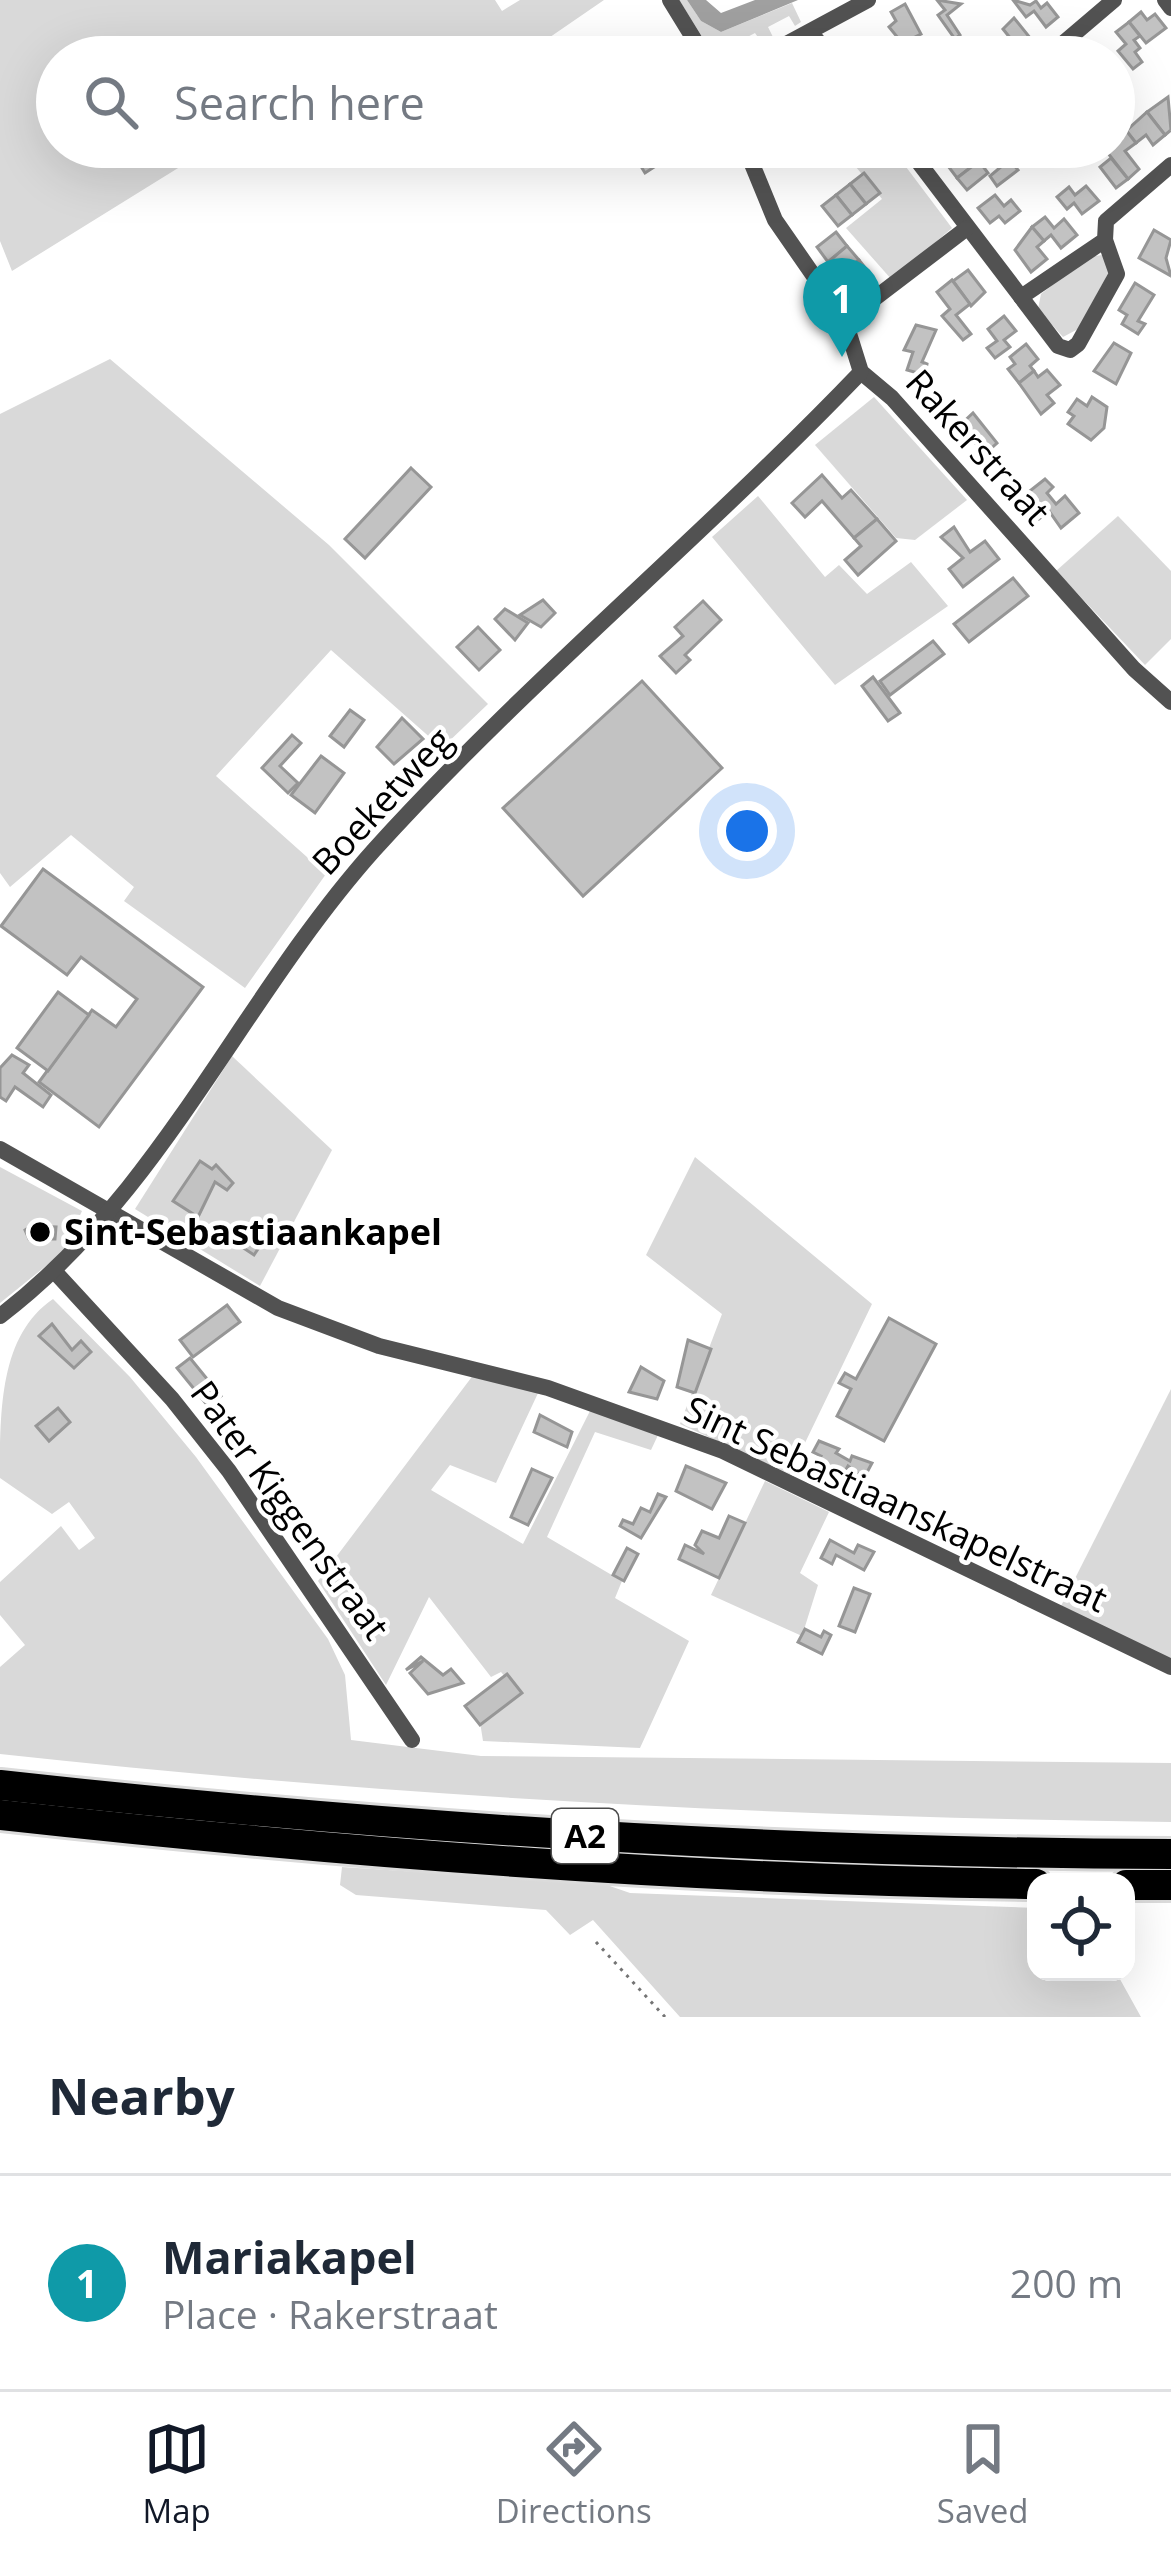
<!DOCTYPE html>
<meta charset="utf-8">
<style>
body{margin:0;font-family:"Open Sans",sans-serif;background:#f2f2f3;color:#1f2937}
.controls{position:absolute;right:36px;bottom:36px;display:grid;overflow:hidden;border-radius:24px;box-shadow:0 12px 48px #0002}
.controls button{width:108px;height:108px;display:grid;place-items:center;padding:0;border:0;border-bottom:3px solid #e0e1e3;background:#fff;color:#1f2937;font:60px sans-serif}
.you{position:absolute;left:747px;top:831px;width:42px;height:42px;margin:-30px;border:9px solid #fff;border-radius:50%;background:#1a73e8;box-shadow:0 0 0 18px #1a73e833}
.badge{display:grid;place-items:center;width:78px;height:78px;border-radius:50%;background:#111827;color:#fff;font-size:39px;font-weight:700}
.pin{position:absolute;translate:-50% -99px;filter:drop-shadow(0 3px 6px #0008)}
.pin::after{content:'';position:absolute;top:63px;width:42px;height:36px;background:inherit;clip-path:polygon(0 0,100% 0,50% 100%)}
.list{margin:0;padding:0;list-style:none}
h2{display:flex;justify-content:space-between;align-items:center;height:156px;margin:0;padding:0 48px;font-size:51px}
h2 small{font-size:39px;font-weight:400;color:#747a83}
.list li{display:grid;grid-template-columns:78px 1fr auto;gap:36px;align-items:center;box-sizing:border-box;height:216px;padding:0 48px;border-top:3px solid #e0e1e3}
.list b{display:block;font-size:45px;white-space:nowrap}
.list p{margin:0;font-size:39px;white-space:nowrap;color:#747a83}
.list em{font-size:39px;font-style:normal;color:#747a83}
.icon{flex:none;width:66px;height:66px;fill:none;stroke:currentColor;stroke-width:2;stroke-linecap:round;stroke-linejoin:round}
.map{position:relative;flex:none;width:1171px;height:2017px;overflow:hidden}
.search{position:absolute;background:#fff;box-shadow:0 12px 48px #0002;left:36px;right:36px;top:36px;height:132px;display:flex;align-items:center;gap:30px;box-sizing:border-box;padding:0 42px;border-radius:66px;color:#747a83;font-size:45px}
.sheet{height:372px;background:#fff}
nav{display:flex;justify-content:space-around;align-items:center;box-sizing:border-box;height:168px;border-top:3px solid #e0e1e3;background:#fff;font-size:33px;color:#747a83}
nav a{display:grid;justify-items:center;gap:6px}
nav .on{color:#111827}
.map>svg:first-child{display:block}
</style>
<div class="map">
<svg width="1171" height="2017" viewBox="0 0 1171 2017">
<rect width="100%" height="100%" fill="#fff"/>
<!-- green -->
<g fill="#d9d9d9">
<polygon points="0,0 495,0 502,11 520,0 604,0 521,57 381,57 375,49 361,57 57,57 57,147 212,147 12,271 0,241"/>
<polygon points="679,0 687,0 701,21 721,32 792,3 801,22 795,26 789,16 768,27 773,37 762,43 755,33 736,43 741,54 715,57"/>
<polygon points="869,147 891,147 952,228 892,280 846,228 882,199 852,162"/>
<polygon points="1102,255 1110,270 1078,329 1063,337 1038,309 1041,294 1088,257"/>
<polygon points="110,359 329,545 488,704 442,748 331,650 216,776 326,874 245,988 124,901 134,887 71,835 10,887 0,873 0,414"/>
<polygon points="874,397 967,500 915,540 896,538 815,445"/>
<polygon points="758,496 825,577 839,565 867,594 911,562 948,606 835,685 712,537"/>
<polygon points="1118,516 1171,571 1171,639 1145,665 1056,571"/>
<polygon points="232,1056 332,1150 260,1286 135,1209"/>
<polygon points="695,1157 872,1304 790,1474 680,1424 722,1314 646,1255"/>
<polygon points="0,1167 82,1211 62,1253 0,1303"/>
<path d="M53 1299 130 1377 196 1457 328 1639 345 1675 351 1740 481 1756 1171 1763V1822C779 1817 390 1797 0 1754V1667L25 1645 0 1615V1582L61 1526 79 1550 95 1538 69 1502 52 1514 0 1478C0 1409 0 1335 53 1299Z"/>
<polygon points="474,1374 539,1391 496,1483 450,1465 431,1490 523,1544 591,1409 659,1433 651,1450 595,1432 547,1537 622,1581 615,1598 689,1641 640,1748 483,1741 480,1722 517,1691 501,1672 491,1677 429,1597 386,1685 318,1581"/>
<polygon points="1171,1389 1171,1659 1060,1608"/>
<polygon points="765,1481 829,1512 800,1573 818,1585 802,1636 711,1595"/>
<polygon points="342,1867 604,1884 630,1893 1036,1908 1036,1972 1116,1972 1141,2017 680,2017 593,1920 570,1935 546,1910 356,1895 340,1885"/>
</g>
<!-- water -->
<polygon fill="#a0a0a0" points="687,0 706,0 721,13 755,0 798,0 721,32 701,21"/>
<!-- building -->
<g fill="#c2c2c2" stroke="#969696" stroke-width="3">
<polygon points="937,0 961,4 947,15 960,35 955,39 938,15 945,10"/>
<polygon points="1013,0 1030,5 1036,1 1041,8 1047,3 1058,17 1046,27 1034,11 1026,17"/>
<polygon points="905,4 921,34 909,40 917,50 911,54 889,27 896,21 891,12"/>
<polygon points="1141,12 1147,20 1155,14 1166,28 1146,43 1129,22"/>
<polygon points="1014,18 1031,39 1019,49 1003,29"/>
<polygon points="1129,22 1140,36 1134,40 1140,48 1135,52 1142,62 1133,69 1118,51 1126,44 1116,32"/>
<polygon points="1168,97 1171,130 1165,135 1147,112"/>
<polygon points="1147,112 1165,135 1153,145 1146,135 1136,143 1126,131"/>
<polygon points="1122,125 1136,143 1125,151 1139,169 1128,179 1107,152 1121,140"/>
<polygon points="646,147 696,147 702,155 691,162 682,149 645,173 634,155"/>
<polygon points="969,149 979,161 957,178 948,166"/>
<polygon points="1004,153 1018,170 997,186 990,176 1002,166 999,157"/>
<polygon points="1111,158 1128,179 1116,188 1100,167"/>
<polygon points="979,161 988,173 967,190 957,178"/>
<polygon points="864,173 880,193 866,204 850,184"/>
<polygon points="850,184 866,204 852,215 836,195"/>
<polygon points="1086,186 1099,201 1082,214 1074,203 1067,209 1057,197 1069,187 1075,195"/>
<polygon points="836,195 852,215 838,226 822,206"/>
<polygon points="995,195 1004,206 1011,200 1020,211 1005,223 999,216 990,223 978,208"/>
<polygon points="1045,217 1054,228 1064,219 1077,235 1061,248 1051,235 1044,241 1032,227"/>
<polygon points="1032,227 1044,241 1037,247 1047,259 1031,272 1015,250"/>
<polygon points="1154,230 1171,240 1166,258 1171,276 1139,258"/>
<polygon points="836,232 847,246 828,262 817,247"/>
<polygon points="847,246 859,260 839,275 828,262"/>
<polygon points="859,260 870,274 850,289 839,275"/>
<polygon points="968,270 985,292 971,306 953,281"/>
<polygon points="952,280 970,304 956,315 971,334 963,340 942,316 950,309 937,292"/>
<polygon points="1135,283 1154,295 1138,321 1145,324 1138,334 1122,324 1127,315 1119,310"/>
<polygon points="1004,316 1016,331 1004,340 1010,347 995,358 987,348 997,341 988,329"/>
<polygon points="916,325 936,330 922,362 927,364 925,375 907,370 913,352 904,350"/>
<polygon points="1114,343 1131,353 1116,384 1094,371"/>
<polygon points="1026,344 1038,359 1030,366 1034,371 1019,383 1008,369 1015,364 1010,357"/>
<polygon points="1047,370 1060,385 1047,395 1054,403 1041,414 1019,383 1034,371 1038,377"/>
<polygon points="1092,397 1107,407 1104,428 1091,440 1068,424 1074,416 1068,412 1077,399 1087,406"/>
<polygon points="973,413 997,443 986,453 958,427"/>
<polygon points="411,468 431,487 365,558 345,539"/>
<polygon points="822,475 842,498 851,490 877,519 854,538 822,501 805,517 792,503"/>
<polygon points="1045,479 1053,487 1047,493 1056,504 1065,496 1079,513 1061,528 1049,511 1039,519 1021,498"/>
<polygon points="877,519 896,541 858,575 845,560 861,546 854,538"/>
<polygon points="954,527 970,552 985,541 999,559 963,587 949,569 963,558 941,537"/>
<polygon points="1013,578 1028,596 969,642 954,624"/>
<polygon points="543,600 555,613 541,627 520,615"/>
<polygon points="703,601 721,620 685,655 690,660 676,673 660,656 683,636 675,627"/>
<polygon points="505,609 528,623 515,640 495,619"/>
<polygon points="478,627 500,650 479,670 457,647"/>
<polygon points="933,641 944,654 890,695 880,681"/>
<polygon points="873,677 900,713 888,721 862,686"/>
<polygon points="642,681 722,768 583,896 503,808"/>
<polygon points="350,710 364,720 344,747 330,736"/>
<polygon points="402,718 423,739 394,764 377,747"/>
<polygon points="292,735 301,743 280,766 298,783 288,793 262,768"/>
<polygon points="321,756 344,773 315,813 291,795"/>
<polygon points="43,869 203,987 99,1127 39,1082 92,1010 116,1027 137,999 81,957 67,975 1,926"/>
<polygon points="58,992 89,1015 48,1071 17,1048"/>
<polygon points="12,1055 29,1065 23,1073 51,1095 43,1107 15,1087 6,1101 0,1097 0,1068"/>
<polygon points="200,1161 212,1169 216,1165 233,1183 227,1190 215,1182 198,1217 173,1201"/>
<polygon points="240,1224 264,1240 254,1255 230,1239"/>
<polygon points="31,1226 56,1227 55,1239 29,1239 25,1230"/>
<polygon points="227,1305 240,1322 193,1357 180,1340"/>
<polygon points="889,1318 936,1344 884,1441 837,1416 851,1389 839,1383 845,1373 856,1379"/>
<polygon points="52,1324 72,1350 81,1341 91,1352 74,1368 39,1336"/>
<polygon points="688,1340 711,1349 695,1393 677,1387"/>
<polygon points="190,1358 221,1396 202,1412 208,1406 177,1368"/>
<polygon points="641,1367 664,1381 657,1399 629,1392"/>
<polygon points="58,1408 70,1422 49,1441 36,1426"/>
<polygon points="540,1415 572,1432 567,1447 534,1432"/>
<polygon points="819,1441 839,1449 836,1453 850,1461 852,1456 872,1463 864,1478 848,1466 840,1480 815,1466 821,1456 813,1452"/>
<polygon points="686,1466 726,1483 712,1509 676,1491"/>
<polygon points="532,1469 552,1478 528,1525 511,1517"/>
<polygon points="658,1494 666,1497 641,1538 620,1526 623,1520 633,1524 641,1508 650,1512"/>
<polygon points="729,1516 745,1523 719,1578 679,1559 685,1545 704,1554 695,1545 702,1531 719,1538"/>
<polygon points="830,1540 854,1553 858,1545 874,1552 864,1570 836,1555 832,1564 821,1558"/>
<polygon points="627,1548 638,1554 624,1581 613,1575"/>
<polygon points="854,1588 870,1594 855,1632 839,1626"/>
<polygon points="805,1629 821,1637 824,1631 831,1635 822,1654 798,1642"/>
<polygon points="421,1657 443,1675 451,1669 463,1683 428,1694 410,1673 423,1661 406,1670"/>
<polygon points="507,1674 522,1693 480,1725 465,1706"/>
</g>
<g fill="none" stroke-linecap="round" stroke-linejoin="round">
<!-- highway casing -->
<g stroke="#dbdbdb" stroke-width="36">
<g id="highway">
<path d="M0 1785C389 1828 779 1853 1171 1854"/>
<path d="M0 1815C344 1853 690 1880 1036 1884"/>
<polyline points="1126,1885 1171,1885"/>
</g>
</g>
<!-- path -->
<polyline stroke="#747474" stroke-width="3" stroke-dasharray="3 6" stroke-linecap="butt" points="596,1942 665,2017"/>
<!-- street -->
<g stroke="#525252" stroke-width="16">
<polyline points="670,0 705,57"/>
<polyline points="1165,0 1171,8"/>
<polyline points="810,32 831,57"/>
<polyline points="762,57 868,0"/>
<polyline points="1047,57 1114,0"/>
<polyline points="745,147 775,220 845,321 861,372 892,398 1134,669 1171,702"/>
<polyline points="907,147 1021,297"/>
<polyline points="921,164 941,147"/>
<polyline points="1105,240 1021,297 1058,346 1070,350 1078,344 1117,274 1105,240 1106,221 1171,165"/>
<polyline points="845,321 967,228"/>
<polyline points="0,1149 278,1308 379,1346 548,1388 723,1451 1171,1667"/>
<polyline points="56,1273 172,1399 229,1471 412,1740"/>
<path d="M0 1316C161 1194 241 999 374 850 526 682 704 536 861 372"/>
</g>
<!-- highway -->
<use href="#highway" stroke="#000" stroke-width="30"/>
</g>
<!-- markers -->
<circle fill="#000" stroke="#fff" stroke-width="4.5" cx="40" cy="1232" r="12"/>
<g text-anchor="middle" stroke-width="9" stroke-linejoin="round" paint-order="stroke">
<!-- shield labels -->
<rect fill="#fff" stroke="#4c4c4c" stroke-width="3" x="552" y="1809" width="66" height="54" rx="9"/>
<g font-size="33" font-weight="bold" fill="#000">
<text x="585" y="1848">A2</text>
</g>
<!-- street labels -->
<g font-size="36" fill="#000" stroke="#fff">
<text transform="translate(978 447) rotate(48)" y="13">Rakerstraat</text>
<text transform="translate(382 801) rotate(-47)" y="13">Boeketweg</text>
<text transform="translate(896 1504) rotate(25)" y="13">Sint Sebastiaanskapelstraat</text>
<text transform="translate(290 1510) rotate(54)" y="13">Pater Kiggenstraat</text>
</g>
<!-- poi labels -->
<g font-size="36" font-weight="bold" fill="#000" stroke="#fff" text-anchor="start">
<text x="64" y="1245">Sint-Sebastiaankapel</text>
</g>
</g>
</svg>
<div class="controls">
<button><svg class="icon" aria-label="locate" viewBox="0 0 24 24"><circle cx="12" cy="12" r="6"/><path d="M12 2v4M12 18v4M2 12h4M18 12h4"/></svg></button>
</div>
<div class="you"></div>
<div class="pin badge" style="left:842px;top:357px;background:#0f9aa8">1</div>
<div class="search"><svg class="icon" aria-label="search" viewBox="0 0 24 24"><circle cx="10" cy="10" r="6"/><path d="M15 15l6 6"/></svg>Search here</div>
</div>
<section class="sheet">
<h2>Nearby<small></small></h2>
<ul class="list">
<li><span class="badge" style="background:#0f9aa8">1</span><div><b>Mariakapel</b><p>Place · Rakerstraat</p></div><em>200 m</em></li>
</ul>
</section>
<nav>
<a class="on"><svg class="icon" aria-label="map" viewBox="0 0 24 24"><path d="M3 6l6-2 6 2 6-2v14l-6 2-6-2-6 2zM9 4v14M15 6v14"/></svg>Map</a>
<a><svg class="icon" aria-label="directions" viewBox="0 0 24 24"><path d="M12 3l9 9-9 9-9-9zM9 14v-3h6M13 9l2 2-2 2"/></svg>Directions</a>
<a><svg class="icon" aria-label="saved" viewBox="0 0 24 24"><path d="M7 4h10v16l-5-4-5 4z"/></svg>Saved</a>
</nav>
